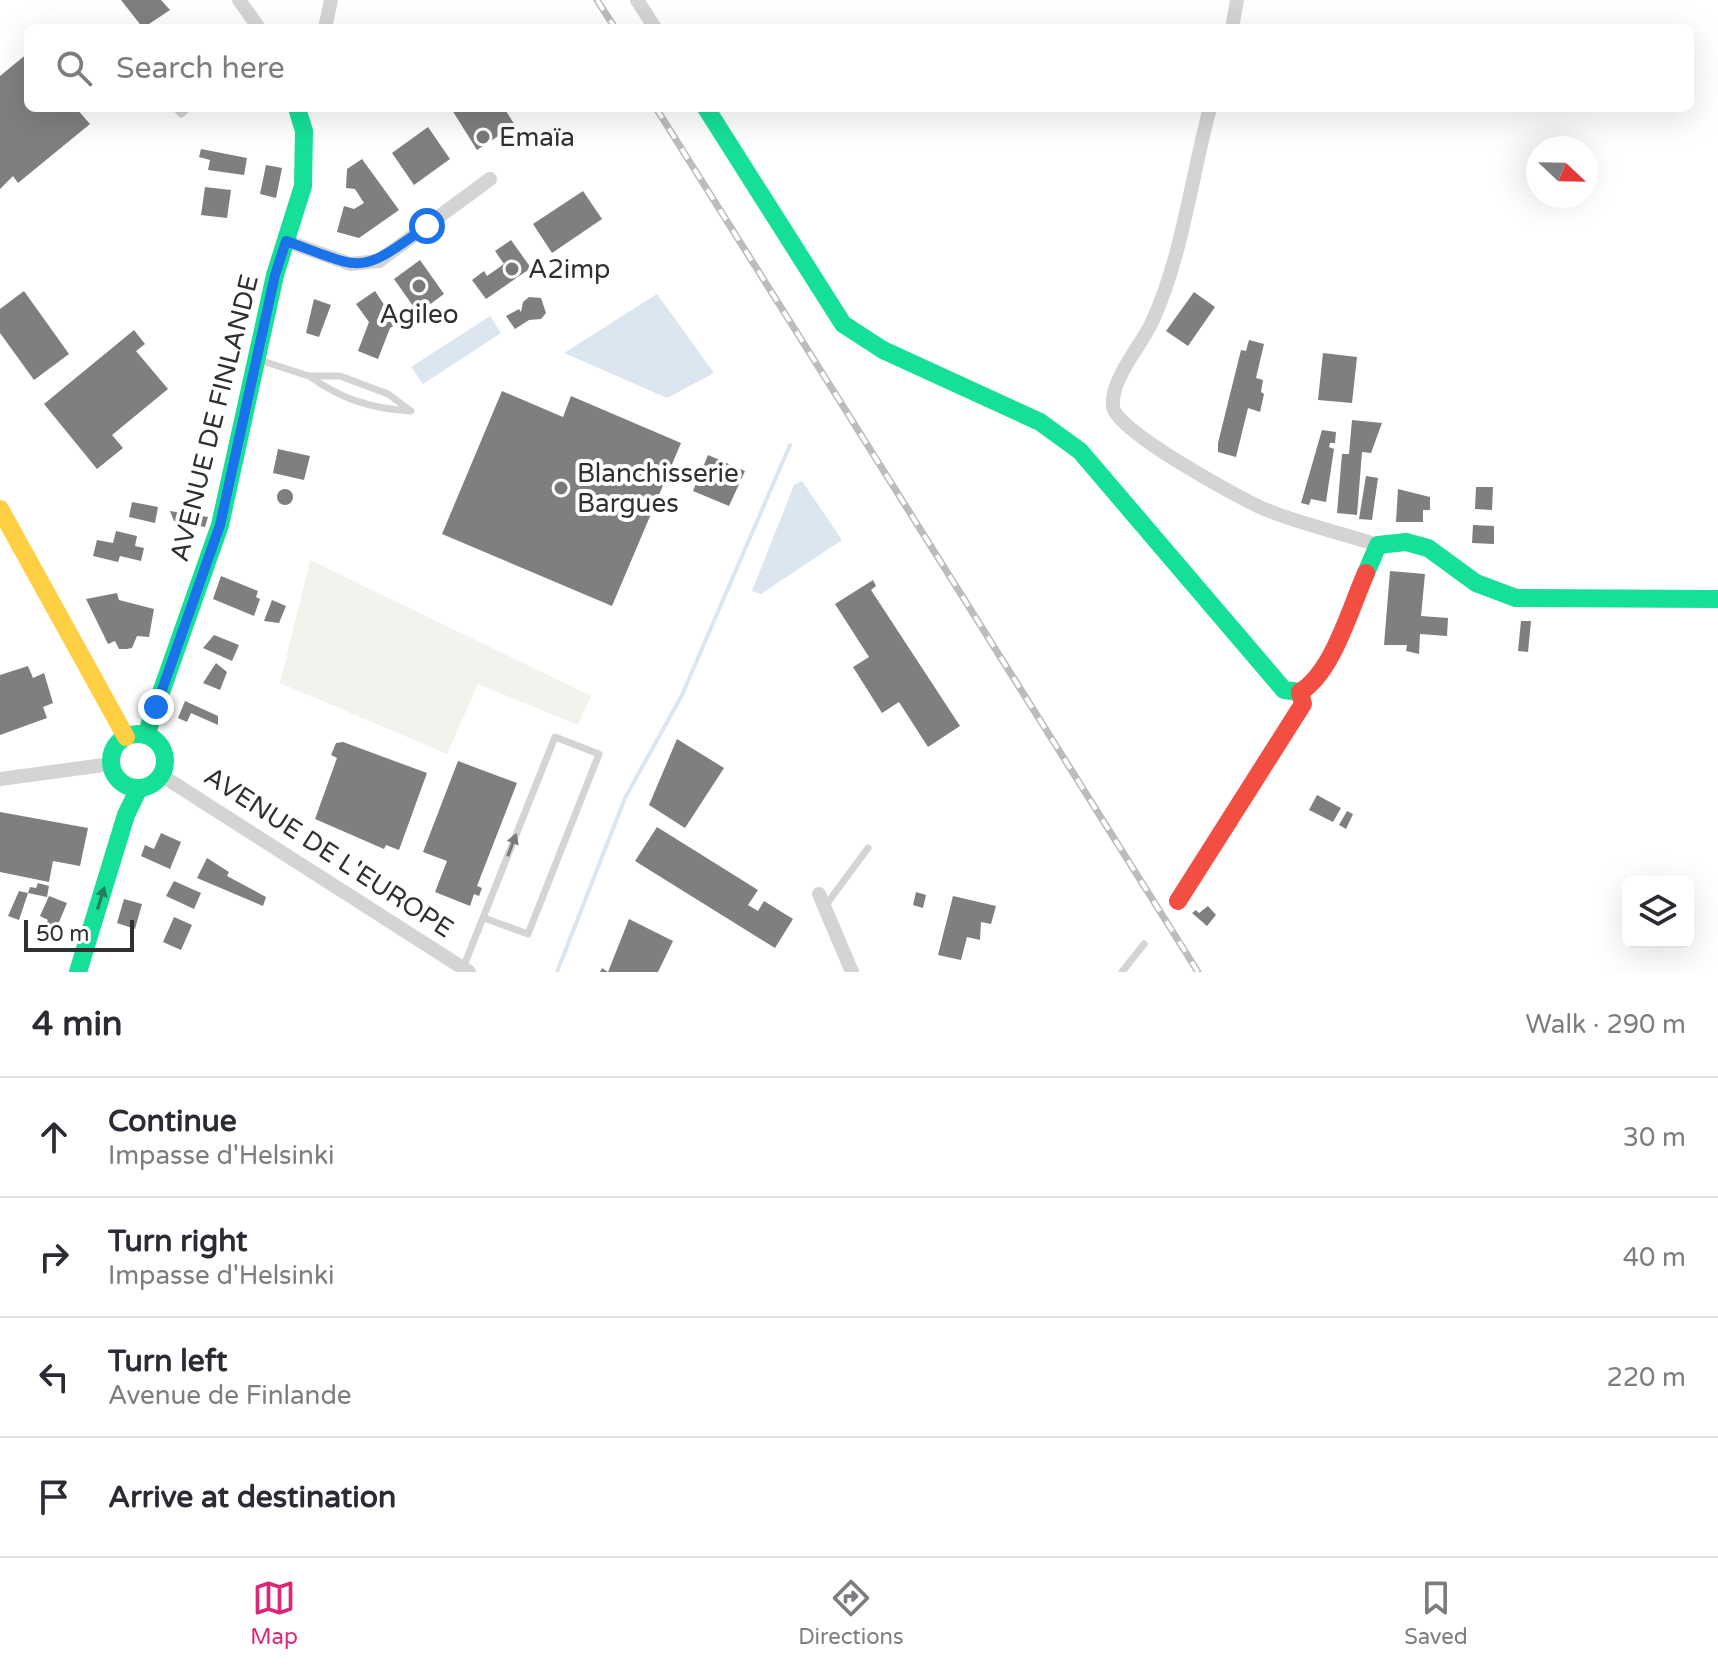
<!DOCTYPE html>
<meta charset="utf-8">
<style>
body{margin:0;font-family:"Varela Round",sans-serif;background:#f7f7f7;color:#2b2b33}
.controls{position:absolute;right:24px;bottom:24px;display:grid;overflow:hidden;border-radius:12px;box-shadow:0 8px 32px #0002}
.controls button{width:72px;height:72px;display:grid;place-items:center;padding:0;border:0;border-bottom:2px solid #e1e1e2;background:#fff;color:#2b2b33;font:40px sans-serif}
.compass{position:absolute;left:1526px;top:136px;width:72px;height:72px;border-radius:50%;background:#fff;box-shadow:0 8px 32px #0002;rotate:112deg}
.scale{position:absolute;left:24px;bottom:20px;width:110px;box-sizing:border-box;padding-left:8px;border:4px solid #303030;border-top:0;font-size:22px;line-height:28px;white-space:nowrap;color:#303030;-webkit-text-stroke:6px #fff;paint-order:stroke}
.stop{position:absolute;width:24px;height:24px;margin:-18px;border:6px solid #1a73e8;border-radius:50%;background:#fff}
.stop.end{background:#1a73e8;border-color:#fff;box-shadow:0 2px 8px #0008}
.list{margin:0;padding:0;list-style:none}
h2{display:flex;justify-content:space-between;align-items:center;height:104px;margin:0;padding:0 32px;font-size:34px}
h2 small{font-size:26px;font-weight:400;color:#7c7c81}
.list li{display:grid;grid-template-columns:52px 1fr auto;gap:24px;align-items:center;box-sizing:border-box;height:120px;padding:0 32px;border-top:2px solid #e1e1e2}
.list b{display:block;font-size:30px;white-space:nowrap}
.list p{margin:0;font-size:26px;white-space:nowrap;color:#7c7c81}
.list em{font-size:26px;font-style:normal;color:#7c7c81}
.icon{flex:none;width:44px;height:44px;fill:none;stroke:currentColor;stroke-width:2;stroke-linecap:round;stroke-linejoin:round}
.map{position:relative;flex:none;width:1718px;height:972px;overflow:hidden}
.search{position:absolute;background:#fff;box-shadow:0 8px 32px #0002;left:24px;right:24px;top:24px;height:88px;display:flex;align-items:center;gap:20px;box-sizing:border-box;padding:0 28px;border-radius:12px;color:#7c7c81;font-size:30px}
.sheet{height:584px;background:#fff}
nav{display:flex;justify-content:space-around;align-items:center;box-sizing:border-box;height:112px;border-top:2px solid #e1e1e2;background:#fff;font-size:22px;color:#7c7c81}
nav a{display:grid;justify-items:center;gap:4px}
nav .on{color:#db2777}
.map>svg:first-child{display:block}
</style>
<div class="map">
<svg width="1718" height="972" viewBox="0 0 1718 972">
<rect width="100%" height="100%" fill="#fff"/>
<!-- green -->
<polygon fill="#f1f4ed" points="310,560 591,696 578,725 478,684 447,754 280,683"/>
<!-- water -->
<g fill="#dce6f0">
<polygon points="657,294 714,373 667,398 564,353"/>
<polygon points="490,316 501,333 423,384 411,367"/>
<polygon points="802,481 842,540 761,594 752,591 794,485"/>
</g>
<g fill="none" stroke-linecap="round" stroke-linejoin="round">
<!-- stream -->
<polyline stroke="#dce6f0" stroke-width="4" points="557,972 625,798 682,695 790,445"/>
</g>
<!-- building -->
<g fill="#7f7f7f">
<polygon points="121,0 161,0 170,10 143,28"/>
<polygon points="28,53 28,108 76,108 90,124 18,183 13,176 0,189 0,76"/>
<polygon points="455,108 504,108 515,125 477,150 452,110"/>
<polygon points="428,127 450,159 414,185 392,153"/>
<polygon points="201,149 247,158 244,175 208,170 210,160 199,157"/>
<polygon points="362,159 399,210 359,238 337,232 344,206 354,209 364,203 355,189 346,188 347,169"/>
<polygon points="266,165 282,168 276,198 260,194"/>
<polygon points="205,187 231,190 227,218 201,215"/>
<polygon points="583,191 602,219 552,253 533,224"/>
<polygon points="511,240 531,268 486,299 472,280 484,271 487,276 504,264 495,251"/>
<polygon points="420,260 444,294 418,313 394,279"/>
<polygon points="24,291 69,354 34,380 0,333 0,309"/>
<polygon points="375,291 397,324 390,328 378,359 358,351 369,322 356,304"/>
<polygon points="1194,292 1215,307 1188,346 1166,331"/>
<polygon points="529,297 541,298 546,313 541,319 529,320 515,329 506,316 519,309 521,312 523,302"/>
<polygon points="314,299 331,305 319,337 306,333"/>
<polygon points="134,330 145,344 136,351 168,389 112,435 123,448 97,469 44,404"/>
<polygon points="1249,340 1264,344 1256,378 1263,380 1261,392 1264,394 1260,412 1248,408 1236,457 1218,452 1218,443 1241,350 1246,351"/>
<polygon points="1323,353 1357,357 1352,403 1318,400"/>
<polygon points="502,391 563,417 571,396 681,443 612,606 442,534"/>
<polygon points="1352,420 1382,423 1371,453 1362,452 1357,515 1337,513 1342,454 1349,454"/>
<polygon points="1322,430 1336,432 1335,443 1330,443 1329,447 1334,449 1326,502 1311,499 1309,505 1301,503"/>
<polygon points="278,449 310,456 304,480 273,473"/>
<polygon points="708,455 745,471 729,506 693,491"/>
<polygon points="1366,476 1378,478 1372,520 1359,519"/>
<polygon points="1476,487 1493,487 1492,510 1475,509"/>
<polygon points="1398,489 1430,497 1430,510 1423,510 1423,522 1396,522"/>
<circle cx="285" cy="497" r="8"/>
<polygon points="132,502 158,507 155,523 129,517"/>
<polygon points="170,511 208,517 205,527 174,521"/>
<polygon points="1473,525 1494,526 1494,544 1472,543"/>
<polygon points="116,531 137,536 135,546 144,548 141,561 120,556 118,562 93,556 97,540 113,543"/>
<polygon points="1390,571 1425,574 1421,616 1448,618 1447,636 1420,634 1419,654 1406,651 1407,645 1384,645"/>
<polygon points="221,576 258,591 256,597 260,599 254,616 213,599"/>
<polygon points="873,580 876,586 871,590 960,726 928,747 899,702 882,713 853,667 869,657 835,604"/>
<polygon points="117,593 119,600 154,609 149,637 137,636 132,648 127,649 119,649 115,641 108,644 86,599"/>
<polygon points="272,600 286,606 279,623 264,621"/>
<polygon points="1521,621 1531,621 1528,652 1518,651"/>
<polygon points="214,635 239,645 232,661 203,648"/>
<polygon points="216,663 227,672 220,690 203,683"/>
<polygon points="28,666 33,678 44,673 53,703 43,707 47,718 0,735 0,675"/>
<polygon points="185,701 218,716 218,725 191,713 187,722 178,718"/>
<polygon points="677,739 724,768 685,828 649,805"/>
<polygon points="343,742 427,773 399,850 386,845 384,849 315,819 337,758 331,755 336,743"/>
<polygon points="458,761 517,783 477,886 482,888 479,896 474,894 470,906 435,892 447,861 423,852"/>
<polygon points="1317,795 1341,808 1333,822 1309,810"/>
<polygon points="1347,811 1353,814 1346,829 1339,825"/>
<polygon points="0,812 88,828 80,866 53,861 49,882 0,872"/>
<polygon points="657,827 758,890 748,905 758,911 764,901 793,919 775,948 635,861"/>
<polygon points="161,833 181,842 170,869 141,856 145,845 154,849"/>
<polygon points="207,858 229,872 227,876 266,897 263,906 197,878"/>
<polygon points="174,881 201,893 194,909 166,896"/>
<polygon points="38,883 49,886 47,897 28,893 19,920 8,916 19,891 28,893 30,887 36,888"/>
<polygon points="916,892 926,895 923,908 913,905"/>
<polygon points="49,896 67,903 57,927 46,924 48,920 40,916"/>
<polygon points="953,896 996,906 991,924 981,922 980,940 967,937 961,960 938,955"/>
<polygon points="124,899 142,904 135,929 117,923"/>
<polygon points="1208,906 1216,915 1207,926 1192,913 1196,910 1199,913"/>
<polygon points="174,917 192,925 181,950 163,942"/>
<polygon points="629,919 673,941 658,972 600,972 602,968 608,972"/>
</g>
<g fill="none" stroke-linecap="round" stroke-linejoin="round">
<!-- lane -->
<g stroke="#d4d4d4" stroke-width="7">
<polyline points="176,108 181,114 188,108"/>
<path d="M259 360 309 376H340L388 394 411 411C372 409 341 399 309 376"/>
<polyline points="826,905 868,848"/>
<polyline points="463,968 555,737 599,754 528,934 484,918"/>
<polyline points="1122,972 1144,944"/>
</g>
<!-- street -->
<g stroke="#d4d4d4" stroke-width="14">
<polyline points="239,0 259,28"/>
<polyline points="637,0 655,28"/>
<polyline points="325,28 331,0"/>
<polyline points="1232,28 1237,0"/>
<path d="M1210 108C1191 178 1183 253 1153 320 1142 345 1110 379 1113 407 1116 431 1236 496 1262 508 1298 524 1340 532 1378 545"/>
<polyline points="286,241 350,264 379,261 490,179"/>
<polyline points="161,775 469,972"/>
<polyline points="0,779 111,764"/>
<polyline points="819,894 852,972"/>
</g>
<!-- fast -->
<g stroke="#16e098" stroke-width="18">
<polyline points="706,108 843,324 883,350 1040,422 1080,451 1284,690 1300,692"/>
<polyline points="1366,573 1378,545 1406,542 1428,548 1476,583 1516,598 1718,599"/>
<circle cx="138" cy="761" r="27"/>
<polyline points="146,735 220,525 275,275 303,186 304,131 297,108"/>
<polyline points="78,972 126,815 139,788"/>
</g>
<!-- slow -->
<polyline stroke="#ffcf43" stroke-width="18" points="0,509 126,737"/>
<!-- jam -->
<path stroke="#f24e42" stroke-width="18" d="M1178 901 1303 704 1300 692C1333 672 1350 609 1366 573"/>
<!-- rail casing -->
<g stroke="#bcbcbc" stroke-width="7">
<g id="rail">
<polyline points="597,0 615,28"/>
<polyline points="656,108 1198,972"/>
</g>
</g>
<!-- rail -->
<use href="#rail" stroke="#fff" stroke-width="4" stroke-dasharray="12" stroke-linecap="butt"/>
</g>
<!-- one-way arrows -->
<defs><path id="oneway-solid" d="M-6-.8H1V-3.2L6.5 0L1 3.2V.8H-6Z" transform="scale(2)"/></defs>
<use fill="#7a7a7a" href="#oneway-solid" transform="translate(512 845) rotate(-69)"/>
<use fill="#247f5f" href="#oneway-solid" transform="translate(101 898) rotate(-73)"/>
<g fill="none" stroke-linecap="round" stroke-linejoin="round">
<!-- route -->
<path stroke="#1a73e8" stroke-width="10" d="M156 707 220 525 275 275 286 241C366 270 357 276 427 226"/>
</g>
<!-- markers -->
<g fill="#787878" stroke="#fff" stroke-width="3">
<circle cx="483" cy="137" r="8"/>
<circle cx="512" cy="269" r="8"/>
<circle cx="419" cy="286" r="8"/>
<circle cx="561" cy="488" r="8"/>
</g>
<g text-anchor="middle" stroke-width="8" stroke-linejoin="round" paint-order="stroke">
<!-- poi labels -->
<g font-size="26" fill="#303030" stroke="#fff" text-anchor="start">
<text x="499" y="146">Emaïa</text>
<text x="528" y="278">A2imp</text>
<text x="419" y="323" text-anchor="middle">Agileo</text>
<text x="577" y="482">Blanchisserie<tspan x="577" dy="30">Bargues</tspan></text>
</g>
<!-- street labels -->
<g font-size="26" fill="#303030" stroke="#fff">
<text transform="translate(214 418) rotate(-76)" y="9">AVENUE DE FINLANDE</text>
<text transform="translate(329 852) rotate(33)" y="9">AVENUE DE L'EUROPE</text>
</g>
</g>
</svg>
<div class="controls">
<button><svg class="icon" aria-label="layers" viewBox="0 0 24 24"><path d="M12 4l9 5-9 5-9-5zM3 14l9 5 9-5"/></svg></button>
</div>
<svg class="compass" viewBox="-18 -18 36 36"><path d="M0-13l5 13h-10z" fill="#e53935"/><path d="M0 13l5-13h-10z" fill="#7c7c81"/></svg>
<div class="scale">50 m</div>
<div class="stop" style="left:427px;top:226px"></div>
<div class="stop end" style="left:156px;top:707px"></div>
<div class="search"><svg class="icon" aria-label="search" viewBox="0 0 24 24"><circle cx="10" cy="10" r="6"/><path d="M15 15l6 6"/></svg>Search here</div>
</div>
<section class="sheet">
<h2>4 min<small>Walk · 290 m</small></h2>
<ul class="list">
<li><svg class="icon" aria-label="ahead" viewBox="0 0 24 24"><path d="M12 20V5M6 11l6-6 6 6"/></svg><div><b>Continue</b><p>Impasse d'Helsinki</p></div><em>30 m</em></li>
<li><svg class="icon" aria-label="right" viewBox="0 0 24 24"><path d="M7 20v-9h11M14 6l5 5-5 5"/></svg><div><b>Turn right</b><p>Impasse d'Helsinki</p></div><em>40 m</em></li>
<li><svg class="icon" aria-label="left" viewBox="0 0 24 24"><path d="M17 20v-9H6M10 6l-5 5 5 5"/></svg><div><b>Turn left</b><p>Avenue de Finlande</p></div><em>220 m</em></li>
<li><svg class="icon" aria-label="arrive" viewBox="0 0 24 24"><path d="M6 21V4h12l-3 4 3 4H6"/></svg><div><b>Arrive at destination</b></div></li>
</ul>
</section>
<nav>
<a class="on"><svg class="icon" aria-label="map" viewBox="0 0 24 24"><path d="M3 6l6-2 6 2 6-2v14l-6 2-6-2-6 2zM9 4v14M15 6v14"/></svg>Map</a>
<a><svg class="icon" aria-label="directions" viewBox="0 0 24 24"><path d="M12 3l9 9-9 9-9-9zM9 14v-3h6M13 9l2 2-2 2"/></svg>Directions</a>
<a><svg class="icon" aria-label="saved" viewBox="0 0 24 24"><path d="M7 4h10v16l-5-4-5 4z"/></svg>Saved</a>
</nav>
